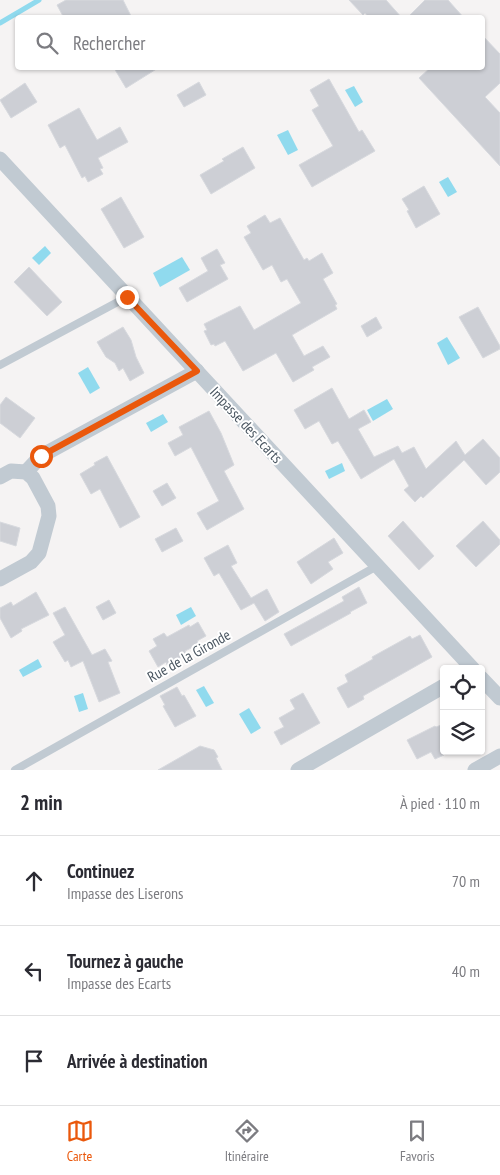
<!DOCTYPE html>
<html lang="fr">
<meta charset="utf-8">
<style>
body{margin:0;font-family:"PT Sans Narrow",sans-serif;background:#f2f2f3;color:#2b2b33}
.controls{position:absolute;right:15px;bottom:15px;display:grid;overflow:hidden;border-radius:5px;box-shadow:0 1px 4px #0004}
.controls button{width:45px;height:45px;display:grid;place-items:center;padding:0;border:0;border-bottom:1px solid #e1e1e2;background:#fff;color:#2b2b33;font:25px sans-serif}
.stop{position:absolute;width:15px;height:15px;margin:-11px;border:4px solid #ea580c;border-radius:50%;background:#fff}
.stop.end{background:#ea580c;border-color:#fff;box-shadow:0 1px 5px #0008}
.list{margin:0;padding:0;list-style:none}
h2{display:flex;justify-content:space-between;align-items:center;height:65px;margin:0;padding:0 20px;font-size:21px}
h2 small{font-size:16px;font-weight:400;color:#7c7c81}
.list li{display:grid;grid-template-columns:32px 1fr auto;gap:15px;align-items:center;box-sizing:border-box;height:90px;padding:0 20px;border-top:1px solid #e1e1e2}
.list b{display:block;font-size:19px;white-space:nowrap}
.list p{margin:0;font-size:16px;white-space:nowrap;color:#7c7c81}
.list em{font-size:16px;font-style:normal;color:#7c7c81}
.icon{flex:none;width:28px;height:28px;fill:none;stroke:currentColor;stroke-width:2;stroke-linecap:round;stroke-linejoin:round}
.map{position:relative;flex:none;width:500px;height:770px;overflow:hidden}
.search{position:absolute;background:#fff;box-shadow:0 1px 4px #0004;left:15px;right:15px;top:15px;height:55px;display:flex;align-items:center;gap:12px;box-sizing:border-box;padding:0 18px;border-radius:5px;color:#7c7c81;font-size:19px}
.sheet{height:335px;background:#fff}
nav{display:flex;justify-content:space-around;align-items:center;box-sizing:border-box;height:70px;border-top:1px solid #e1e1e2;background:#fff;font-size:14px;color:#7c7c81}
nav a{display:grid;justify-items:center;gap:2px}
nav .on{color:#ea580c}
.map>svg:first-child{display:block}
</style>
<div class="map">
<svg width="500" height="770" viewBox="0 0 500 770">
<rect width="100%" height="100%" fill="#f5f3f3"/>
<!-- water -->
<g fill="#90daee">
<polygon points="354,86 363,102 355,107 345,90"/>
<polygon points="288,130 298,150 288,155 277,135"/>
<polygon points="448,177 457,192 448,197 439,182"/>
<polygon points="45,246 51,253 39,265 32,258"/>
<polygon points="182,257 190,270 160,287 153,273"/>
<polygon points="447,337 460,358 448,365 437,343"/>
<polygon points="88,367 100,388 90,394 78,373"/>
<polygon points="387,399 393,409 373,421 367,410"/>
<polygon points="163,414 168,422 151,432 146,423"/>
<polygon points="342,463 345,471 329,479 325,471"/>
<polygon points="191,607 196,616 181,625 176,615"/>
<polygon points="38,659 42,667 23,677 19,670"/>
<polygon points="204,686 214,703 206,707 196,690"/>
<polygon points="83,693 88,709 79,712 74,696"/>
<polygon points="249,708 261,728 251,734 239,714"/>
</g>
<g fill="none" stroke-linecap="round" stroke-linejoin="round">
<!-- stream -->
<polyline stroke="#90daee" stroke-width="5" points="0,23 39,0"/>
</g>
<!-- building -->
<g fill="#cdcfd5" stroke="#d7d9de">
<polygon points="66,0 123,0 132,18 64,18 57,5"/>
<polygon points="349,0 386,0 402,18 369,18 365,13 363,15"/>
<polygon points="425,0 448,0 464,18 407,18"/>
<polygon points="482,35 500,54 500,83 485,97 500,113 500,166 419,78 430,68 482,68"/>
<polygon points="114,68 158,68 126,88"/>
<polygon points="329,79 359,132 362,130 375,151 312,187 299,165 333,146 312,110 319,106 310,90"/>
<polygon points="199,82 206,95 184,107 177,95"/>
<polygon points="25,83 37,102 11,118 0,100"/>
<polygon points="79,108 97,140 120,127 128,142 98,158 103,168 100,169 103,174 88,182 85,176 82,178 65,145 60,148 48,125"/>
<polygon points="243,147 255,168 211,194 200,175 224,161 222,159"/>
<polygon points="424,186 440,214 416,228 407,211 409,210 402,199"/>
<polygon points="121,197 144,237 124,248 101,209"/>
<polygon points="265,215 270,223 280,218 304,260 307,258 309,261 322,253 333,273 323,279 337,304 335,305 337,309 292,335 304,356 323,346 330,357 312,367 314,370 293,382 276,353 243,371 225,341 215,346 214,344 211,345 204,331 207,330 204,324 240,306 254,330 301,303 287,279 281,282 272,265 263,270 244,237 251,233 247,226"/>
<polygon points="217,249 225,263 220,265 228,279 187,302 179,288 208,271 201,258"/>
<polygon points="29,267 62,302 47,316 14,282"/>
<polygon points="478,307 500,346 500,349 483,358 459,317"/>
<polygon points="376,317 382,328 367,337 361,326"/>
<polygon points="123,327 131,340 136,357 144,373 130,381 123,368 119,371 115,363 106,357 97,342"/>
<polygon points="332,388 349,419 364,410 371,422 358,429 374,457 398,446 402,453 414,447 426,469 456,441 465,455 483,439 500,458 500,472 486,485 464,460 423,498 421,496 415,502 404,490 409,486 394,459 361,479 338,441 332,444 319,421 305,429 294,410"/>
<polygon points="6,397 35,418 20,438 0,423 0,405"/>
<polygon points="209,411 221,433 234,465 224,471 244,509 207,530 197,513 219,501 191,447 175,456 168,443 183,435 179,427"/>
<polygon points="107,456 140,517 120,528 100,489 91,494 80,474 95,465 94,463"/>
<polygon points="167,483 176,498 162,506 153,491"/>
<polygon points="403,521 434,556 419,570 388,536"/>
<polygon points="483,521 500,540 500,544 476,567 456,546"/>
<polygon points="0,522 20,528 16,546 0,541"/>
<polygon points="176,528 183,541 162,552 155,539"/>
<polygon points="334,538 343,553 328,562 333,569 311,584 297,562"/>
<polygon points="228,545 237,563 231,566 251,598 267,589 279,612 265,621 254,603 241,610 219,573 214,576 204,558"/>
<polygon points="359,587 367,603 350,612 351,613 291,646 284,634 344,601 342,597"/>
<polygon points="36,592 49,615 21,629 22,631 11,638 0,618 0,608 11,602 13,606"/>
<polygon points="109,600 116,613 103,620 96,607"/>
<polygon points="65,607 92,655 105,649 112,661 108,662 120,693 99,702 83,661 71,667 68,660 65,662 53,642 65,635 53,613"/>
<polygon points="198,622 206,636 197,641 199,644 185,651 187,654 167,665 166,662 158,667 149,651 157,646 153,639 164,633 167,637 189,625 190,627"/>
<polygon points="420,635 432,657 363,696 364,699 348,708 337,688 348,682 345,675 373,659 372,657 410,636 412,639"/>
<polygon points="177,687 182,696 184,695 196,716 175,727 163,706 165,705 160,696"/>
<polygon points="303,693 320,723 281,745 274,732 284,727 279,718 295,709 290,700"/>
<polygon points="444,724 444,755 435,759 431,752 417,759 407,740 435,726 436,727"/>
<polygon points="200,746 214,750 218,757 216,758 222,770 158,770"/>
</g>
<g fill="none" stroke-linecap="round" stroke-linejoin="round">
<!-- service -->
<g stroke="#c1cad2" stroke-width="8">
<polyline points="0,365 127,297"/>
<polyline points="15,770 377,566"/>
</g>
<!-- minor -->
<g stroke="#c1cad2" stroke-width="15">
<polyline points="0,159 473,669"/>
<polyline points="26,472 41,456 197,371"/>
<polyline points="0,477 11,471 26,472 33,478 48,506 49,516 39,553 31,562 0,579"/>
<polyline points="481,678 500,698"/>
<polyline points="298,770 444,686"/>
<polyline points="475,770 500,756"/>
</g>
</g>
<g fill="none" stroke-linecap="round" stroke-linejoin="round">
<!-- route -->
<polyline stroke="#ea580c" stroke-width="6" points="41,456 197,371 127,297"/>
</g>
<g text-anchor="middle" stroke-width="4" stroke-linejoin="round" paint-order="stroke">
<!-- street labels -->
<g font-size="15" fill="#4a5661" stroke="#fff">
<text transform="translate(246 425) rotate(47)" y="5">Impasse des Ecarts</text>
<text transform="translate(189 656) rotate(-29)" y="5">Rue de la Gironde</text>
</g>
</g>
</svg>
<div class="controls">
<button><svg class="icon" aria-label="locate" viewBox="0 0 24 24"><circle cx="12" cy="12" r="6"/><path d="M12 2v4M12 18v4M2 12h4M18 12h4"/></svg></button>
<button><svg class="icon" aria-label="layers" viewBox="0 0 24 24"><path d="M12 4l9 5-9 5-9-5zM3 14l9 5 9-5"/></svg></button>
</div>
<div class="stop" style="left:41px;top:456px"></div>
<div class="stop end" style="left:127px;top:297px"></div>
<div class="search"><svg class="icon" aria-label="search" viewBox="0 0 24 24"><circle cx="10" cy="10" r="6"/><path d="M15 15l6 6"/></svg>Rechercher</div>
</div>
<section class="sheet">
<h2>2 min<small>À pied · 110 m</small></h2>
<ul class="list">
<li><svg class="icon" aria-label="ahead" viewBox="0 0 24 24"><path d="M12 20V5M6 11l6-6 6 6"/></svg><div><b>Continuez</b><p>Impasse des Liserons</p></div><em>70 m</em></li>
<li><svg class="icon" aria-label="left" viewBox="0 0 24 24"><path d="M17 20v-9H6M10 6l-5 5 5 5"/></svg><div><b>Tournez à gauche</b><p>Impasse des Ecarts</p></div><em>40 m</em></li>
<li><svg class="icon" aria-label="arrive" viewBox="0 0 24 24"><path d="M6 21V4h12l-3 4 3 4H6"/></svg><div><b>Arrivée à destination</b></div></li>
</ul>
</section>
<nav>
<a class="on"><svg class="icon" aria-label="map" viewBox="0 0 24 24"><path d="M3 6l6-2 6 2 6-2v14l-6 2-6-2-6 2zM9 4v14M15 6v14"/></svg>Carte</a>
<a><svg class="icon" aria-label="directions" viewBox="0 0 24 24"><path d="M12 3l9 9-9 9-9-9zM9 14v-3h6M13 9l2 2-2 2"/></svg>Itinéraire</a>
<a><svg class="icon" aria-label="saved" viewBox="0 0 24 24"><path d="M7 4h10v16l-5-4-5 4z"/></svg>Favoris</a>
</nav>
